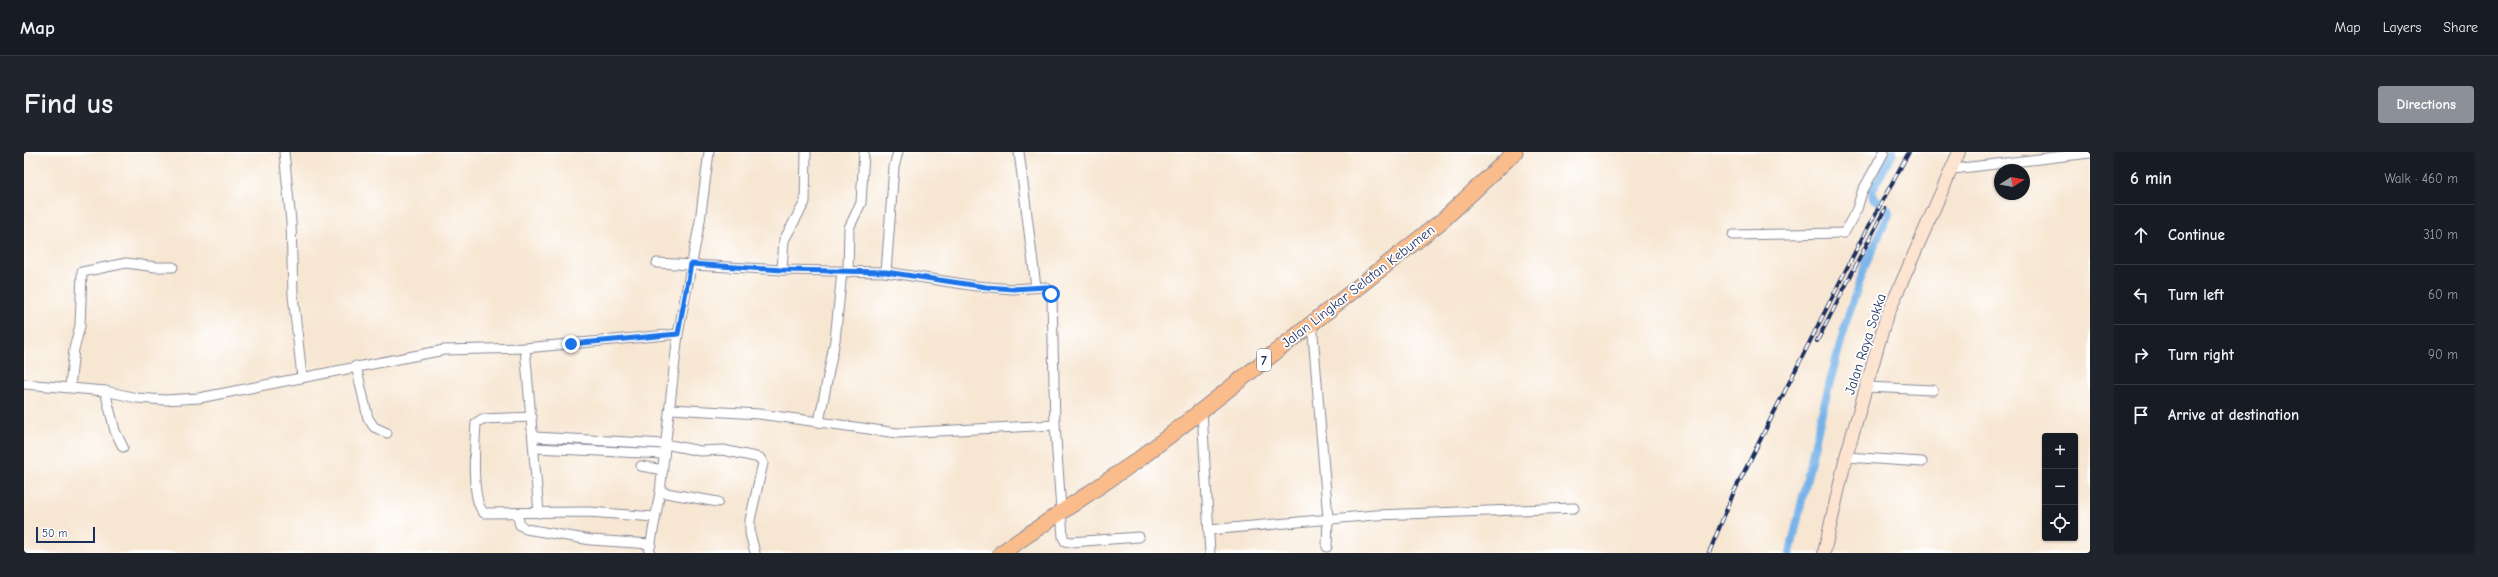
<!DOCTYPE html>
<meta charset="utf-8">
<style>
body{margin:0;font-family:"Comic Neue",sans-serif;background:#20242c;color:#f1f3f6}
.controls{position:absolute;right:12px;bottom:12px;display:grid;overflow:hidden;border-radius:4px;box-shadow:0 1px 3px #0004}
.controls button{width:36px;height:36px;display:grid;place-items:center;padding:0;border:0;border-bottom:1px solid #363941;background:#171b24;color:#f1f3f6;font:20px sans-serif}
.compass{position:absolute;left:1970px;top:12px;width:36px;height:36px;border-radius:50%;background:#171b24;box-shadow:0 1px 3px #0004;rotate:79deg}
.scale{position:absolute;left:12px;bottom:10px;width:59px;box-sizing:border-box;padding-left:4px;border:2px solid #1b2f5e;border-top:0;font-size:11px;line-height:14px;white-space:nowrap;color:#1b2f5e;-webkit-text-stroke:3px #fff;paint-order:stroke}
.stop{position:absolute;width:12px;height:12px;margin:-9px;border:3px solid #1a73e8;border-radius:50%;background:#fff}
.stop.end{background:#1a73e8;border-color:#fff;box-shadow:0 1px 4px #0008}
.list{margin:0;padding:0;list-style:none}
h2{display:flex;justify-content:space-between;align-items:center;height:52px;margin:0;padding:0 16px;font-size:17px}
h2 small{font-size:13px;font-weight:400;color:#9ea1a6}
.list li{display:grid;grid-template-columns:26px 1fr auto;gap:12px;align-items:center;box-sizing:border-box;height:60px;padding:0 16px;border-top:1px solid #363941}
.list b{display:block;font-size:15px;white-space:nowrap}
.list em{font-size:13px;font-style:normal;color:#9ea1a6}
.icon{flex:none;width:22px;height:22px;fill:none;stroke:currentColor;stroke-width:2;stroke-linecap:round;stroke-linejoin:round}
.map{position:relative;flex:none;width:2066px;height:401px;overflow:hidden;border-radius:4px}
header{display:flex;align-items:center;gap:24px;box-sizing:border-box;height:56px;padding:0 20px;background:#171b24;border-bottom:1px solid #363941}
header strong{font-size:19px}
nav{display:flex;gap:22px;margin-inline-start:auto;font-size:14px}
.intro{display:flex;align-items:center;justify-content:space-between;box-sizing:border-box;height:96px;padding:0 24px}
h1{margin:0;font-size:28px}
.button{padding:10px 18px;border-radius:4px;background:#8c9099;color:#fff;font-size:14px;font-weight:700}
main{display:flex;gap:24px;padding:0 24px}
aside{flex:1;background:#171b24;border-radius:4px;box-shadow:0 1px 3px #0004}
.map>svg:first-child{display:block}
</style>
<header>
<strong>Map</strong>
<nav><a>Map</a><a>Layers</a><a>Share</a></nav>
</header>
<div class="intro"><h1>Find us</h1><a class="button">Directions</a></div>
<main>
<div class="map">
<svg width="2066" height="401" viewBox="0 0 2066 401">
<rect width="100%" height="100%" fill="#fff"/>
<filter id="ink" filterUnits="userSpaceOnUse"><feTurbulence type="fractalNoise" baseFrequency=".025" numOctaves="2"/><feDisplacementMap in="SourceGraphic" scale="8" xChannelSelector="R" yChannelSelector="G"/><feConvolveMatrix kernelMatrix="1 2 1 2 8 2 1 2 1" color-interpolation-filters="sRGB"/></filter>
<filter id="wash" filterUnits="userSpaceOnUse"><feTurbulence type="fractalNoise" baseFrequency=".012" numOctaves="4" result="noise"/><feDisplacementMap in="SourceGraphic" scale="16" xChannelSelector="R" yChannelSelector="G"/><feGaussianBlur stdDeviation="0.9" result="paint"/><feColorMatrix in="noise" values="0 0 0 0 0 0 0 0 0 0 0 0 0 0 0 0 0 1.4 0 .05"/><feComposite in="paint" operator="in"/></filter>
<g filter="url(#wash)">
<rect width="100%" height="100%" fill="#f7e6d1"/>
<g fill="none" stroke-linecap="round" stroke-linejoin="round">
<!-- canal -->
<g stroke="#77b3e9" stroke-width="8">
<polyline points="1854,49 1849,46 1848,39 1869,0"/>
<polyline points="1766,401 1798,260 1822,170 1841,114 1865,62 1864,57"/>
</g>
</g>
</g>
<g filter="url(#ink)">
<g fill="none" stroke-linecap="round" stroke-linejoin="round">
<!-- minor casing -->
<g stroke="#898a98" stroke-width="11">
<g id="minor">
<polyline points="260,0 267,70 269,143 278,225"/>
<polyline points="995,0 1012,135"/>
<polyline points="1929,17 2066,1"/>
<polyline points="1709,83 1820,81 1833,57 1838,40 1860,0"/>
<polyline points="633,111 758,118 862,120 952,134 989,137 1021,135 1025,138 1028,147 1031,273 1039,385 1041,389 1047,390 1115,385"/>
<polyline points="758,118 760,88 781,50 782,0"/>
<polyline points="818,120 811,188 795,270 873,281 1031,273"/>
<polyline points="824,120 825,76 837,51 840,0"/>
<polyline points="862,120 870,15 874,0"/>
<polyline points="1288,170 1304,366 1303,395"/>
<polyline points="501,196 515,361"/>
<polyline points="332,214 344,266 350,275 363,281"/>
<polyline points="0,232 81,239 113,246 141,248 175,246 420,198 501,196 654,182"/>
<polyline points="46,235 50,197 56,174 58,120 102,111 132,115 149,115"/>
<polyline points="1842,235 1909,238"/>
<polyline points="81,239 91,279 99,295"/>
<polyline points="647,257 735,262 795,270"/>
<polyline points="1178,259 1186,401"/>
<path d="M508 265 458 267 452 271C451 290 446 348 460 361L565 360 631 365"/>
<polyline points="510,285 641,292 676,299 699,298 736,306 739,311 726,368 726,381 731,401"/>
<polyline points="511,296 640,302"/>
<polyline points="1822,305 1898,310"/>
<polyline points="617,314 639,318"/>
<polyline points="636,340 694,350"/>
<polyline points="493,362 496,373 502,377 567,388 627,392"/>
<polyline points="1185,378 1351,363 1550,356"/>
<polyline points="625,401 636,340 654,182 676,69 685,0"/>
</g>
</g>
<!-- secondary casing -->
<g stroke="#898a98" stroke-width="14">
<polyline id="secondary" points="1800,401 1822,305 1862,166 1935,0"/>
</g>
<!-- trunk casing -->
<g stroke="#898a98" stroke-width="17">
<polyline id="trunk" points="977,401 1114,308 1168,266 1419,68 1491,0"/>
</g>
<!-- minor -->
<use href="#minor" stroke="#fff" stroke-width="9"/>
<!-- secondary -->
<use href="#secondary" stroke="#fde4d1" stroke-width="12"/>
<!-- trunk -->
<use href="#trunk" stroke="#fabc8b" stroke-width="15"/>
<!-- rail casing -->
<g stroke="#1b2f5e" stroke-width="4">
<g id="rail">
<polyline points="1793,189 1861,57"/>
<polyline points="1685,401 1709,342 1836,90 1885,0"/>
</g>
</g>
<!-- rail -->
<use href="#rail" stroke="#fff" stroke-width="2.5" stroke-dasharray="8" stroke-linecap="butt"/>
</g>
</g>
<g fill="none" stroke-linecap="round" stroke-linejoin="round" filter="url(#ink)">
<!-- route -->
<polyline stroke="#1a73e8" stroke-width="5" points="547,192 654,182 667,112 758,118 862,120 962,135 989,137 1021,135 1027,142"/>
</g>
<g text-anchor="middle" stroke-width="3.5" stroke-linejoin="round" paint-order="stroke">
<!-- shield labels -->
<rect fill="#fff" stroke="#5f6d8e" stroke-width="1" x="1233" y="197" width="14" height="22" rx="3"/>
<g font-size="13" font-weight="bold" fill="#1b2f5e">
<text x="1240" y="213">7</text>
</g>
<!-- street labels -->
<g font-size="14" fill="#1b2f5e" stroke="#fff">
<text transform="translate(1334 134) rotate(-38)" y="5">Jalan Lingkar Selatan Kebumen</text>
<text transform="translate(1841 192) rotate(-72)" y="5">Jalan Raya Sokka</text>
</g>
</g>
</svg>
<div class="controls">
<button>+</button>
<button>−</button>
<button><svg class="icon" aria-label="locate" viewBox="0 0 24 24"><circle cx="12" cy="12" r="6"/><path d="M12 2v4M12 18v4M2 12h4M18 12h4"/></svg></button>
</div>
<svg class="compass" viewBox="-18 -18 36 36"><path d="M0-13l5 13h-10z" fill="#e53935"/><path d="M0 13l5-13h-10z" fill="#9ea1a6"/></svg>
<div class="scale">50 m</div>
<div class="stop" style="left:1027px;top:142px"></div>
<div class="stop end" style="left:547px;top:192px"></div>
</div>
<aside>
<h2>6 min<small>Walk · 460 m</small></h2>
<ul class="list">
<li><svg class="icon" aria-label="ahead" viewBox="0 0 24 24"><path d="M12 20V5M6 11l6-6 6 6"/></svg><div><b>Continue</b></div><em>310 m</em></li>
<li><svg class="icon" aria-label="left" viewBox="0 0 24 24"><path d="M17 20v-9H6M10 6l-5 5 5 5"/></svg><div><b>Turn left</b></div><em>60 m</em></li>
<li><svg class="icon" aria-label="right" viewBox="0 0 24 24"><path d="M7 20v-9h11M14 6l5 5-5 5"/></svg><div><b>Turn right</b></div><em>90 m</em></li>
<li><svg class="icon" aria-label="arrive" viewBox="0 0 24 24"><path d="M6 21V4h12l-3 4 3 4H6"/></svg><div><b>Arrive at destination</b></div></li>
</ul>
</aside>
</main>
